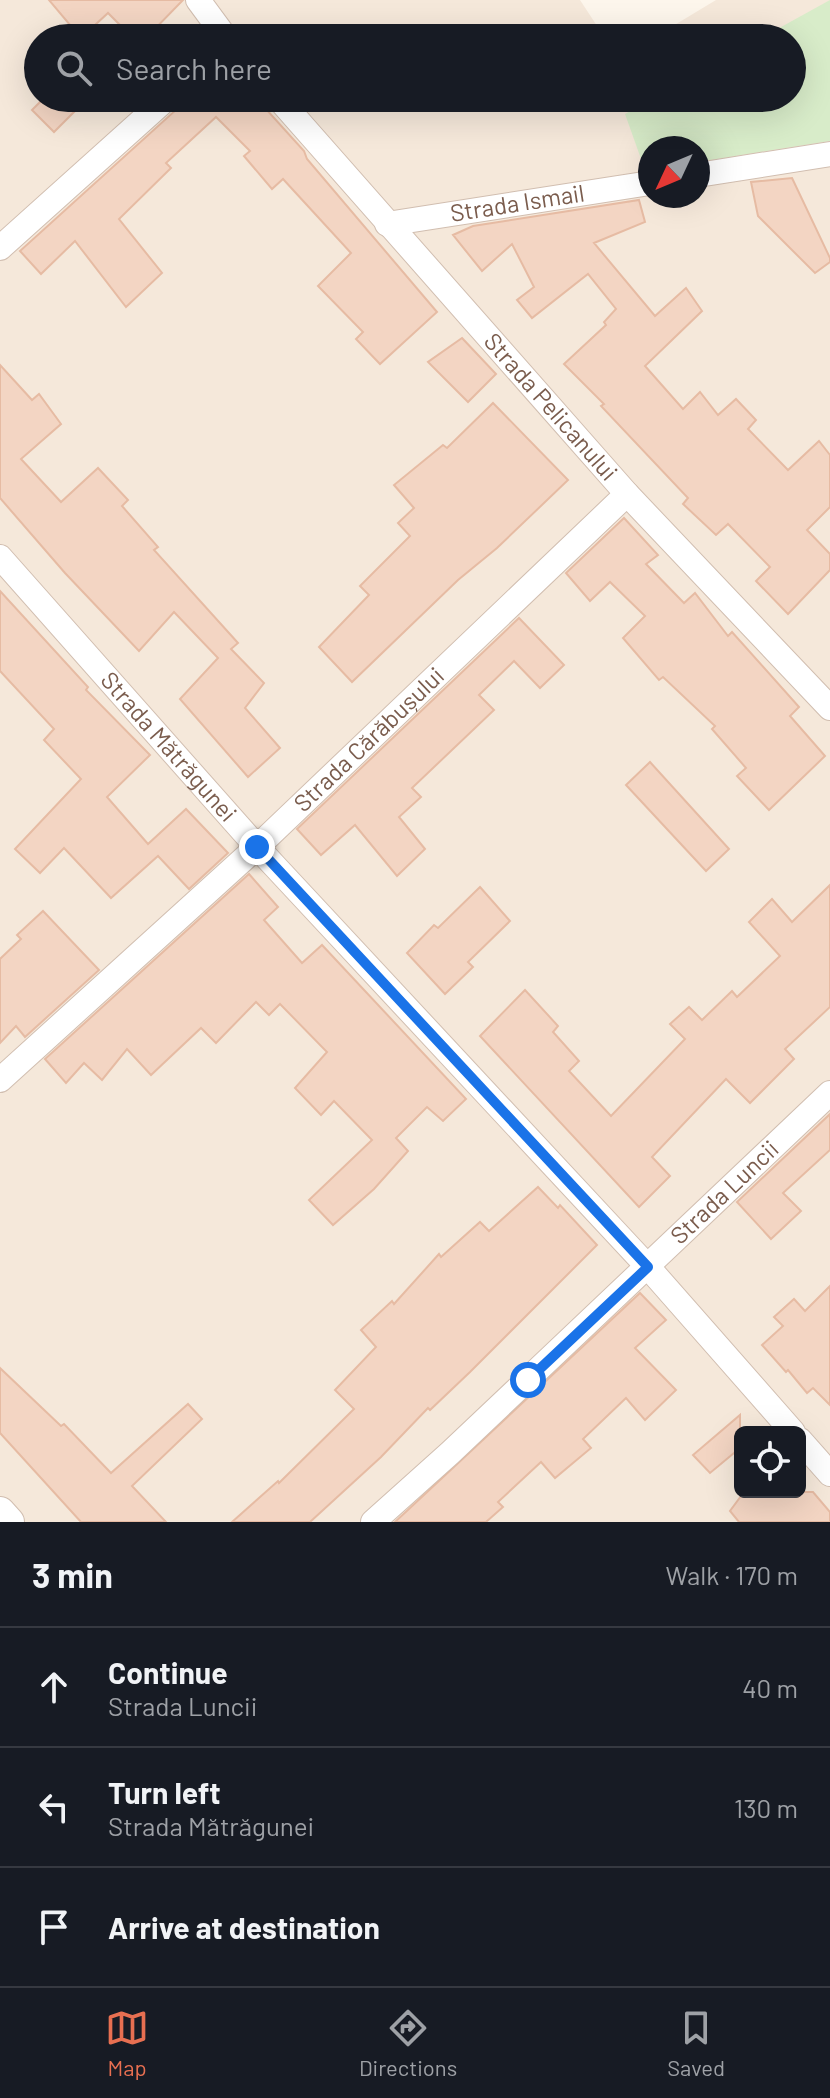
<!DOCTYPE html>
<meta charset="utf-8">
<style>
body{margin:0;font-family:Barlow,sans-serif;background:#20242c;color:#f1f3f6}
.controls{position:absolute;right:24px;bottom:24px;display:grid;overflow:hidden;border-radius:12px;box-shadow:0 8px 32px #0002}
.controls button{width:72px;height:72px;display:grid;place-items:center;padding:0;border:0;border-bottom:2px solid #363941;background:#171b24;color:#f1f3f6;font:40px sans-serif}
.compass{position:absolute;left:638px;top:136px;width:72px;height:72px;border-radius:50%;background:#171b24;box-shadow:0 8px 32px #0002;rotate:226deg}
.stop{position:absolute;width:24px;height:24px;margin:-18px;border:6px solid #1a73e8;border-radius:50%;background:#fff}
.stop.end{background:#1a73e8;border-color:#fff;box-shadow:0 2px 8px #0008}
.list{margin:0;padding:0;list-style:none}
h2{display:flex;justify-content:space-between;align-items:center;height:104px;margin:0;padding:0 32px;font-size:34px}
h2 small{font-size:26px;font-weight:400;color:#9ea1a6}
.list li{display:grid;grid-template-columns:52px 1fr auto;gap:24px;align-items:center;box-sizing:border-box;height:120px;padding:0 32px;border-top:2px solid #363941}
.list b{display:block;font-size:30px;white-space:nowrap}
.list p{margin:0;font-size:26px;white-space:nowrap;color:#9ea1a6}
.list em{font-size:26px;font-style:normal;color:#9ea1a6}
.icon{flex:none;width:44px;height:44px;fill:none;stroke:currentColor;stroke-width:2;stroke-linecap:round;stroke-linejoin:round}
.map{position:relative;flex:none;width:830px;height:1522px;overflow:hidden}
.search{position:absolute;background:#171b24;box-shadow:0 8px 32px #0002;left:24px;right:24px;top:24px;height:88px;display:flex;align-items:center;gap:20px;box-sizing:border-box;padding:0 28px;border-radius:44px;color:#9ea1a6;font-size:30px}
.sheet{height:464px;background:#171b24}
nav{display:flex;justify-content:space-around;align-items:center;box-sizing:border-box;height:112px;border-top:2px solid #363941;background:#171b24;font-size:22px;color:#9ea1a6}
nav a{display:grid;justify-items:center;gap:4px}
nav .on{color:#e76f51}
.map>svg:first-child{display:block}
</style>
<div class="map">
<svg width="830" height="1522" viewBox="0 0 830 1522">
<rect width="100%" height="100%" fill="#fdf6ec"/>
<!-- residential -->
<path fill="#f5e8da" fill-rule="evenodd" d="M0 0H580L605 38H38V98H792V38H653L716 0H830V1522H0ZM650 148H698V196H650ZM740 1432H800V1492H740Z"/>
<!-- green -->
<polygon fill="#d8ecc9" points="830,0 830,141 698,162 698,148 650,148 650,169 645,170 625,114 654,98 792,98 792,38 761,38"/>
<!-- building -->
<g fill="#f3d5c3" stroke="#e6bba3" stroke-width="2">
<polygon points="49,0 183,0 146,38 133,38 108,13 81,38"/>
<polygon points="44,98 88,98 54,132 32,110"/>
<polygon points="182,98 256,98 304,151 307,159 437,312 380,364 356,339 363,332 318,286 351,253 283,179 272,189 244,156 250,151 216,117 166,163 171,168 119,219 162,273 126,307 75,241 41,274 20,251 177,109"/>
<polygon points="792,178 830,258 830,262 815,273 758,216 751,182"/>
<polygon points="639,200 645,222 594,243 655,316 686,288 702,311 645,366 683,409 700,392 718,415 736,399 756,420 748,429 788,470 819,441 830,455 830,507 807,530 830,554 830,570 788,614 756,581 770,567 728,524 716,535 683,504 688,498 601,406 604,404 564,364 606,325 604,322 616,309 588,274 532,318 517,300 534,287 512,244 482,271 453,235 473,226"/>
<polygon points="462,338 496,374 468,402 428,362"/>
<polygon points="0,365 32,400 39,394 61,424 21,459 61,502 98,468 128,500 122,506 158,547 154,550 238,643 231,649 264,683 245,708 280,748 248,777 180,699 218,658 174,612 139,651 65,573 0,498"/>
<polygon points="493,403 568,480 497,548 458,580 352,682 319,647 369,595 360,586 410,536 398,523 414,508 394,485 443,445 447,448"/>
<polygon points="624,518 658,555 646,564 684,603 695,593 728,636 732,632 799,707 790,716 825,756 769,810 737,776 746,768 712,729 715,726 663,677 659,680 623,638 645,616 610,582 590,601 566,573"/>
<polygon points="0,591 88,687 86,690 150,755 107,797 148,844 186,809 228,853 189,889 158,856 111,898 64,848 40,873 15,849 81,779 44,740 54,729 0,671"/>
<polygon points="519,618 564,665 540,688 514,661 479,695 494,710 412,788 421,797 399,817 425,849 397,876 355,825 321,855 297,829"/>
<polygon points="650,762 729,849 706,871 626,785"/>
<polygon points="249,874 278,907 264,920 302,963 322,945 466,1099 443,1121 427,1107 396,1138 408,1151 374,1189 333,1225 309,1200 372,1140 334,1101 321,1115 295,1088 327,1052 280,1004 269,1015 256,1002 216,1043 201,1028 151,1075 127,1049 102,1080 84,1063 66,1083 45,1059"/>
<polygon points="830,885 830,1007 785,1049 794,1059 750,1103 726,1079 652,1157 670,1176 639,1207 480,1036 525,990 558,1026 553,1032 579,1061 569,1071 611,1116 685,1039 670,1024 689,1007 702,1020 732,991 737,997 780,956 749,922 772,899 792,922"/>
<polygon points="480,887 510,921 468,962 473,967 445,994 407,953 434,925 438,928"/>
<polygon points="43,911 99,970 25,1037 16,1026 0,1043 0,959 21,939 17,935"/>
<polygon points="830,1114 830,1150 783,1193 801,1211 771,1239 737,1202"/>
<polygon points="538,1187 558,1208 560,1205 597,1245 470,1372 430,1410 428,1408 381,1457 310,1522 232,1522 278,1481 279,1483 354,1409 335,1390 376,1347 361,1330 392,1301 394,1304 439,1254 441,1257 480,1222 489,1231"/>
<polygon points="830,1286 830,1405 813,1388 807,1393 788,1370 786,1372 762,1345 783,1326 774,1317 794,1299 805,1311"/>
<polygon points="640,1293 666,1320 635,1348 676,1390 645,1420 626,1398 583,1439 591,1448 555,1478 541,1462 498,1502 503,1507 486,1522 395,1522"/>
<polygon points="0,1368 61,1426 64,1424 111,1473 188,1404 202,1419 132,1486 166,1522 81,1522 0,1433"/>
<polygon points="740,1415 740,1448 710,1473 693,1455"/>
<polygon points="744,1492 813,1492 830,1512 830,1522 739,1522 730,1511"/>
</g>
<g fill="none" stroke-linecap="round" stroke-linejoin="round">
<!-- minor casing -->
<g stroke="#d1beb0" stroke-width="26">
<g id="minor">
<polyline points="198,0 226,38"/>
<path id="s1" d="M278 98 627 494 830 708"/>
<polyline points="698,175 830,154"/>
<path id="s2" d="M387 224 650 183"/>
<polyline points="0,248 167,98"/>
<path id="s3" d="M0 557 257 847 648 1267 793 1432"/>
<path id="s4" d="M0 1080 257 847 627 494"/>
<polyline points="800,1440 830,1474"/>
<path id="s5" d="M373 1522 450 1453 830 1093"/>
</g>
</g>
<!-- tertiary casing -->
<g stroke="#d1beb0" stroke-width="32">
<polyline id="tertiary" points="0,1512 9,1522"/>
</g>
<!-- minor -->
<use href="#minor" stroke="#fff" stroke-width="24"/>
<!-- tertiary -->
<use href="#tertiary" stroke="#fff" stroke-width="30"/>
</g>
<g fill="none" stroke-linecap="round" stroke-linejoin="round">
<!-- route -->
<polyline stroke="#1a73e8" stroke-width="10" points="257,847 648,1267 528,1380"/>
</g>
<g text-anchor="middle" stroke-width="6" stroke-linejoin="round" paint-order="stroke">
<!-- street labels -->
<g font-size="24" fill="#7a5c4d" stroke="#fffaf3">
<text dy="8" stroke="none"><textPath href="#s2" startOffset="132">Strada Ismail</textPath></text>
<text dy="8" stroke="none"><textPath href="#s1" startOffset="412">Strada Pelicanului</textPath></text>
<text dy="8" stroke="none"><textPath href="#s4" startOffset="502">Strada Cărăbușului</textPath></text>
<text dy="8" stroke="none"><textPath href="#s3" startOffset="254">Strada Mătrăgunei</textPath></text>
<text dy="8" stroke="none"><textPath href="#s5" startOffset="482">Strada Luncii</textPath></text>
</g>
</g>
</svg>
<div class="controls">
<button><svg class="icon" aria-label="locate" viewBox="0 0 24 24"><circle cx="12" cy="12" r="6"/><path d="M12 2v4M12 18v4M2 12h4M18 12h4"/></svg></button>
</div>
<svg class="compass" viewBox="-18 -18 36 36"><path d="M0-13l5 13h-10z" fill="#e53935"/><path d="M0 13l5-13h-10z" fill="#9ea1a6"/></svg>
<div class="stop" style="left:528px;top:1380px"></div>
<div class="stop end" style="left:257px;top:847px"></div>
<div class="search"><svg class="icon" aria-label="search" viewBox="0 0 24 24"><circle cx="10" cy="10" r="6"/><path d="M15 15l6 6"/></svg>Search here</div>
</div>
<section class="sheet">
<h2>3 min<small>Walk · 170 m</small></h2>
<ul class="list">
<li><svg class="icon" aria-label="ahead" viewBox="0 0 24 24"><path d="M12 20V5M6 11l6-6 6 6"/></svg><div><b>Continue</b><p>Strada Luncii</p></div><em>40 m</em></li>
<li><svg class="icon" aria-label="left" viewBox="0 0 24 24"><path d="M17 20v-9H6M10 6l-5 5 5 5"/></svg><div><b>Turn left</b><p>Strada Mătrăgunei</p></div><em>130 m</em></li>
<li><svg class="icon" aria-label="arrive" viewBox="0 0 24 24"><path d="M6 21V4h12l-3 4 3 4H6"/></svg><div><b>Arrive at destination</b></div></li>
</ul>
</section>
<nav>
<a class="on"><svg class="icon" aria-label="map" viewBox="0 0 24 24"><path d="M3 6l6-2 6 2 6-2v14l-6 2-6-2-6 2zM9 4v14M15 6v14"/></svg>Map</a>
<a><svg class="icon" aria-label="directions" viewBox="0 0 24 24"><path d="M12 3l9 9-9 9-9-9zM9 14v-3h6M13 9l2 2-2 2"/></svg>Directions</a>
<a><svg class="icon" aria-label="saved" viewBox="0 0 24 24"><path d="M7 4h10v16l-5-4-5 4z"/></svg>Saved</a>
</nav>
